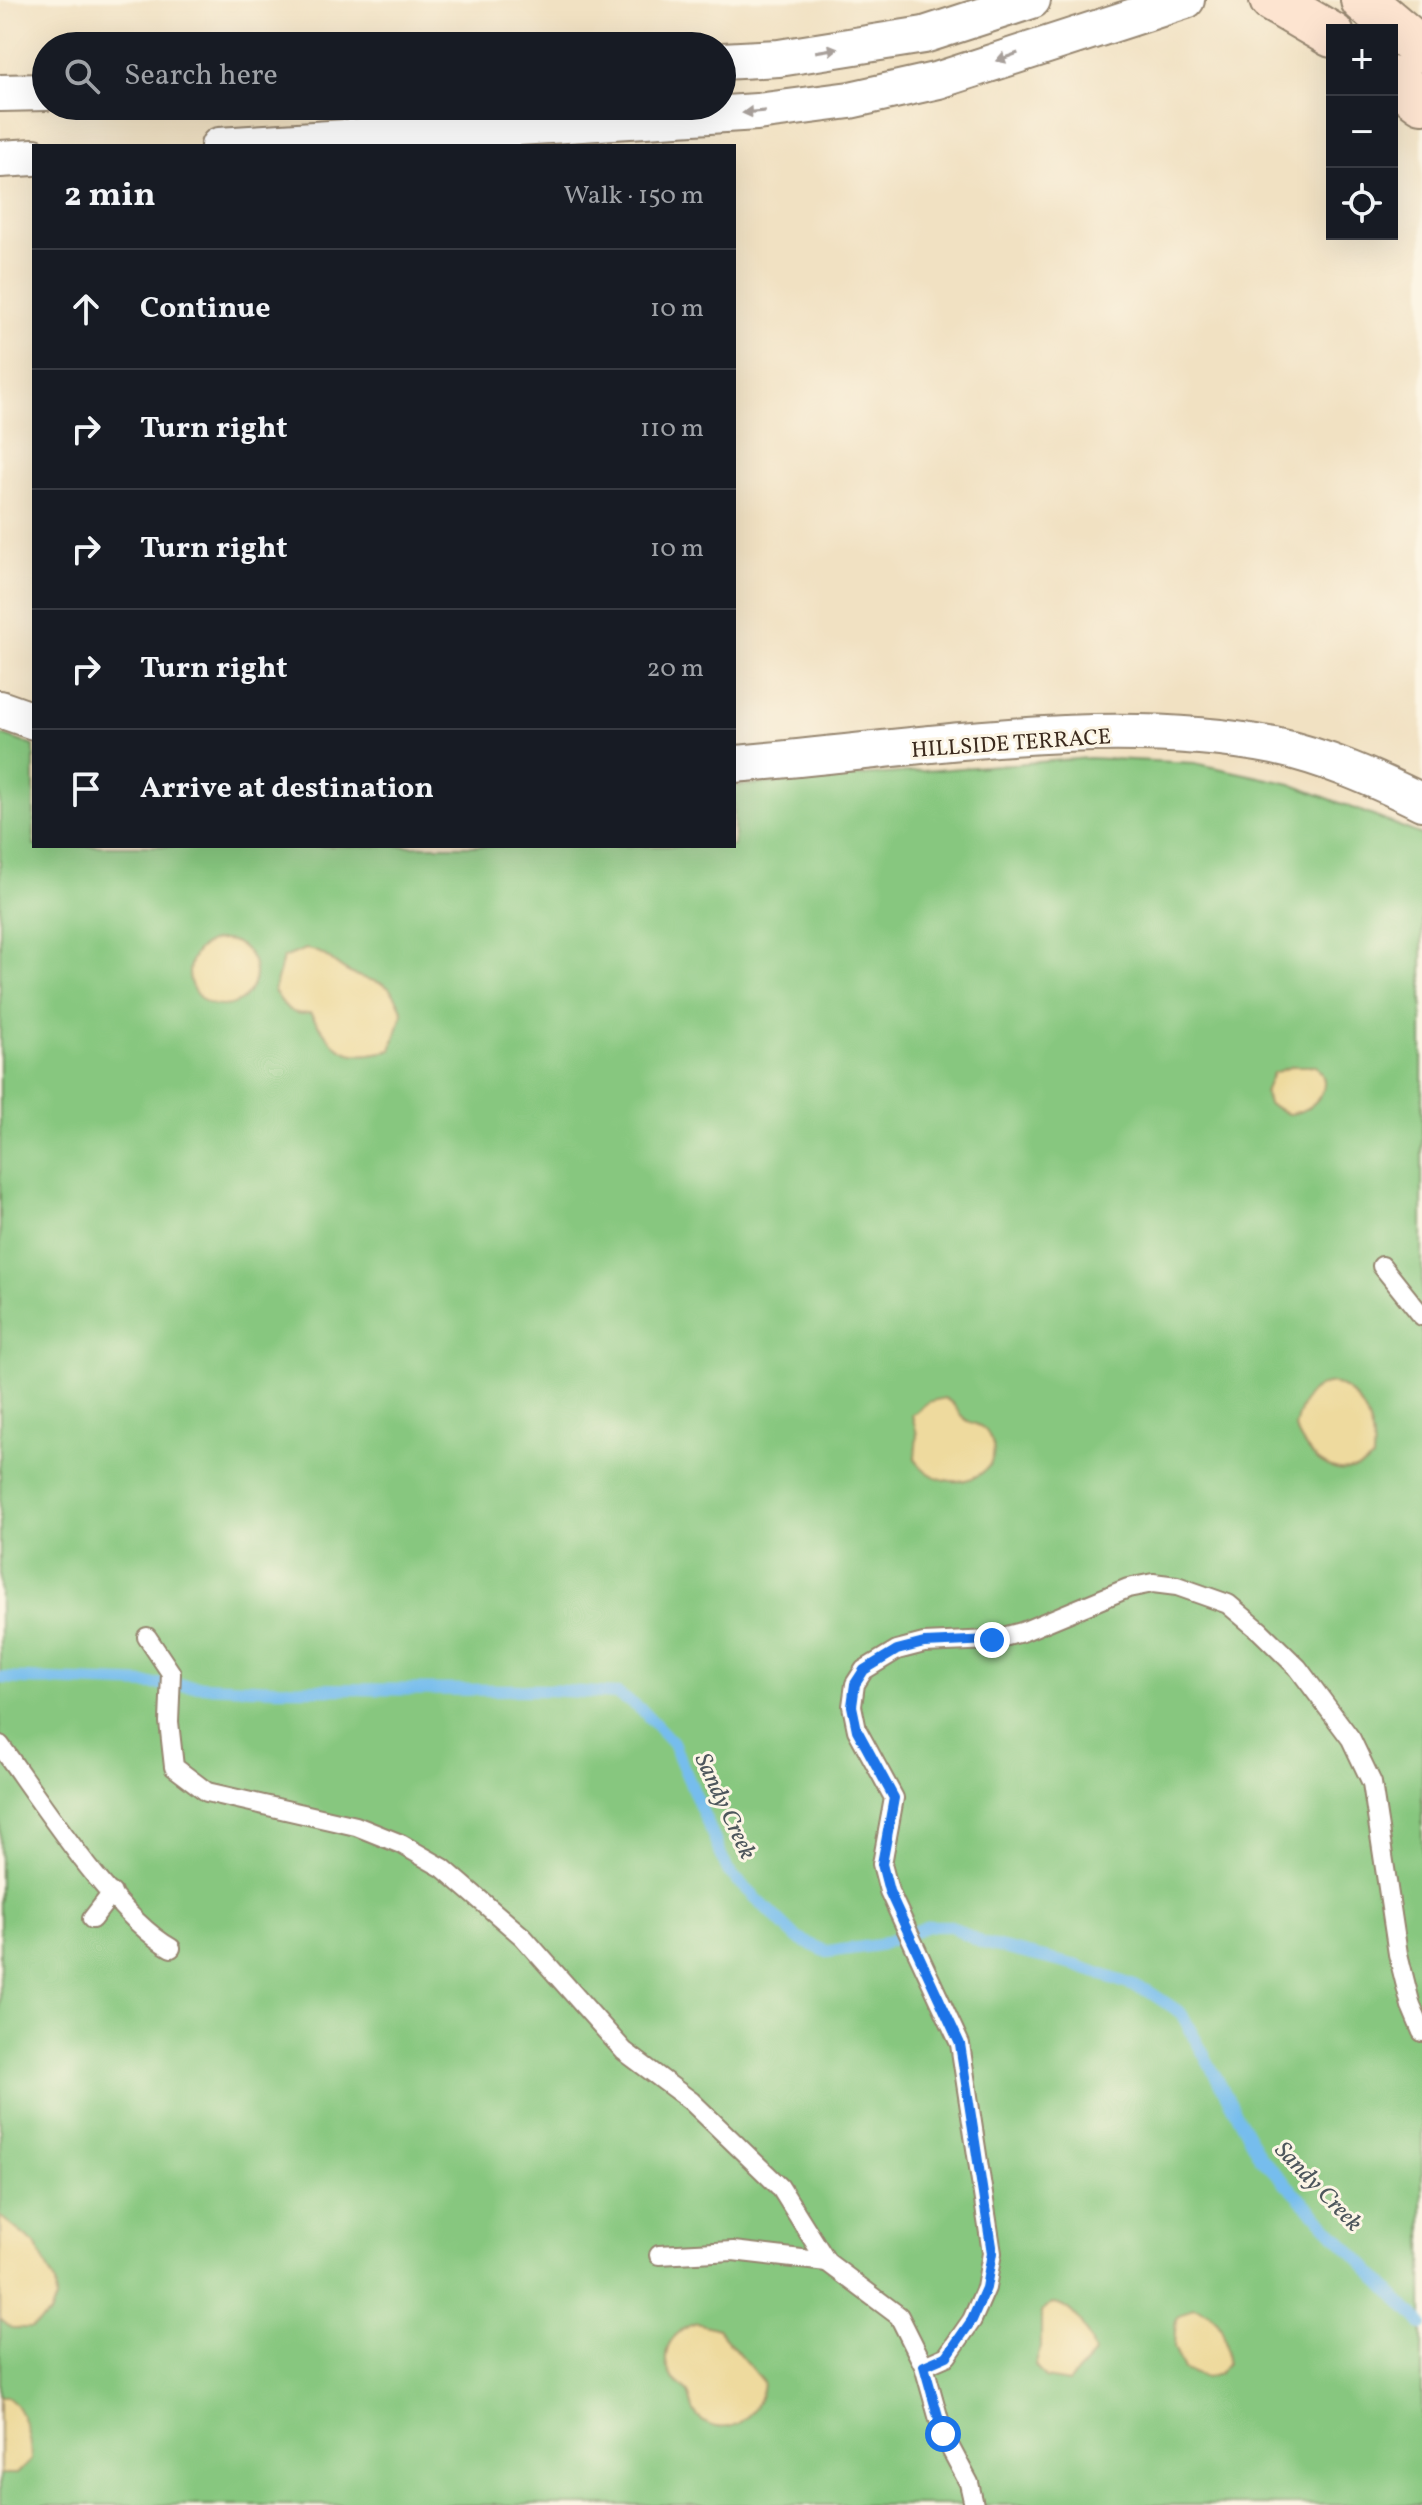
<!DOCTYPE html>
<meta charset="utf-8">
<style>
body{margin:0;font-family:Vollkorn,serif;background:#20242c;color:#f1f3f6}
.controls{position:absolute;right:24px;top:24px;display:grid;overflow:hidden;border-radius:0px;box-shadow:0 8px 32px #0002}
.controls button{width:72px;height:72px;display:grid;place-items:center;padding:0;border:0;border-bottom:2px solid #363941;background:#171b24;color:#f1f3f6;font:40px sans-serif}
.stop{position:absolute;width:24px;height:24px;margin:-18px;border:6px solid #1a73e8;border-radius:50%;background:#fff}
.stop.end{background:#1a73e8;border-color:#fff;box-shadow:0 2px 8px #0008}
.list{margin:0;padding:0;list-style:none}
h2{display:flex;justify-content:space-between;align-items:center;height:104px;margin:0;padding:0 32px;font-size:34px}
h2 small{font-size:26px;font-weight:400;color:#9ea1a6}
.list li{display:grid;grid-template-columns:52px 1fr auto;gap:24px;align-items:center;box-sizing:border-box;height:120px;padding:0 32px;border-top:2px solid #363941}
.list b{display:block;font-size:30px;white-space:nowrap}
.list em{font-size:26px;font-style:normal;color:#9ea1a6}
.icon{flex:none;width:44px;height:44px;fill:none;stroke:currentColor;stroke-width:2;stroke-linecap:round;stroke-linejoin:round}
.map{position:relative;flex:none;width:1422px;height:2505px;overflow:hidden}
.search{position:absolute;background:#171b24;box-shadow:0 8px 32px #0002;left:32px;top:32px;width:704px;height:88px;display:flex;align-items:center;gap:20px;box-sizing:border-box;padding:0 28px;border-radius:44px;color:#9ea1a6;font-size:30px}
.panel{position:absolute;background:#171b24;box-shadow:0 8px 32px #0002;left:32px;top:144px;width:704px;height:704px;border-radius:0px}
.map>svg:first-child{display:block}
</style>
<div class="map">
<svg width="1422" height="2505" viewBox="0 0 1422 2505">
<rect width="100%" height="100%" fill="#fcf5e5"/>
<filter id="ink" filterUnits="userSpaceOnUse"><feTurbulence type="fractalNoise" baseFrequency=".0125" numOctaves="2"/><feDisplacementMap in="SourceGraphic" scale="16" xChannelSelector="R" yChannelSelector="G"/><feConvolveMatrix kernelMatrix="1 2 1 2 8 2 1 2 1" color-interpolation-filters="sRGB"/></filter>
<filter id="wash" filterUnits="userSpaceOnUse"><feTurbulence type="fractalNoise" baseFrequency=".006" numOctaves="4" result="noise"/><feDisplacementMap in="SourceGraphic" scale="32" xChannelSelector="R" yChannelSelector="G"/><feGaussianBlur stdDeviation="1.8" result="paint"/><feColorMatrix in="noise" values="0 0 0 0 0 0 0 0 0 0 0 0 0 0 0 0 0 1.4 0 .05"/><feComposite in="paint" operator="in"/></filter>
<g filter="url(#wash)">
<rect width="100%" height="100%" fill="#f1e1c2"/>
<!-- green -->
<polygon fill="#87c77f" stroke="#61784e" stroke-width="2" points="0,734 34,746 34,846 734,846 734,786 1089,758 1195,763 1291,784 1422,835 1422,2505 0,2505"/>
<!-- sand -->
<g fill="#eeda9e" stroke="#94825e" stroke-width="2">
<circle cx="222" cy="973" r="33"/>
<path d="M306 949C326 951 333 965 350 973 381 987 387 974 403 1012L391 1050C343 1062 336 1050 310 1013 290 1017 284 1006 274 991L283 958Z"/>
<path d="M1293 1066H1316C1337 1087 1313 1112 1288 1114L1268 1104 1265 1092 1273 1073Z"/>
<path d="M1333 1383C1363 1394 1376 1427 1373 1459 1340 1486 1309 1461 1295 1428 1299 1406 1308 1385 1333 1383Z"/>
<path d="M944 1398C957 1404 955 1411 965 1419 972 1425 980 1423 986 1431 1017 1473 945 1504 915 1459L917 1434 912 1415 928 1402Z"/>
<polygon points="0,2216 35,2244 55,2283 56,2300 50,2314 32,2328 12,2328 0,2318"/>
<path d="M1052 2303C1075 2304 1089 2335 1094 2354L1068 2382 1045 2378 1035 2365 1041 2347V2313Z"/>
<path d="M1193 2307C1222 2313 1227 2338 1227 2363L1218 2374 1206 2378 1184 2370 1174 2347 1176 2318Z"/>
<path d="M697 2323 718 2329 763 2382C762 2412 729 2443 700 2419 690 2411 693 2401 687 2392 682 2385 674 2382 670 2374 658 2351 675 2329 697 2323Z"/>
<path d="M0 2396H7C24 2407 31 2440 31 2460L17 2474H0Z"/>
</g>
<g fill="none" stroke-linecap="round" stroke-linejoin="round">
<!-- stream -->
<polyline stroke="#76bded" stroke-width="12" points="0,1678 278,1689 546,1690 618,1694 643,1711 673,1743 728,1871 797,1938 827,1952 879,1945 928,1926 951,1926 982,1943 1078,1966 1148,1991 1181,2013 1260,2157 1422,2324"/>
</g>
</g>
<g filter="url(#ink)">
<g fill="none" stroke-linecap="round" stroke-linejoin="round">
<!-- service casing -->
<g stroke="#968670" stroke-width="22">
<g id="service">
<polyline points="1382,1266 1422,1316"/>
<polyline points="147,1637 171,1673 169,1722 174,1767 207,1792 356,1826 401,1844 443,1868 523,1937 624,2051 691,2101 780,2187 827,2262 899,2316 924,2366 943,2434 969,2483 974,2505"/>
<path d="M0 1745C40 1800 115 1917 171 1948"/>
<polyline points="92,1919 112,1893"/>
<polyline points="659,2255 733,2251 827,2262"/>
<polyline points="924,2366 947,2356 972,2320 986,2288 992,2253 960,2044 889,1891 882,1864 894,1798 857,1730 852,1706 855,1684 864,1670 897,1650 924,1643 992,1640 1022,1632 1128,1588 1153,1583 1177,1586 1228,1604 1260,1631 1298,1668 1351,1739 1372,1783 1398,1954 1411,2006 1422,2032"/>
</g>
</g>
<!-- minor casing -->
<g stroke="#968670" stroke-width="40">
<g id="minor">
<polyline points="722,61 779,58 924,35 1032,0"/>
<polyline points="0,93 46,92"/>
<polyline points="219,146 757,112 850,100 939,80 1186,0"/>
<polyline points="0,159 34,157"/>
<polyline points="0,709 34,721"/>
<path d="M734 764C908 750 1102 713 1274 746 1326 757 1375 779 1422 802"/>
</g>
</g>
<!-- secondary casing -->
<g stroke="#968670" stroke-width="48">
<g id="secondary">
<polyline points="1272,0 1332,35"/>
<polyline points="1363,0 1422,50"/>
<polyline points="1392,79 1422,101"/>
</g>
</g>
<!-- service -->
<use href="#service" stroke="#fff" stroke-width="18"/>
<!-- minor -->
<use href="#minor" stroke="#fff" stroke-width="36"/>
<!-- secondary -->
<use href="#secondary" stroke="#fde4d0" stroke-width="44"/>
</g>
<!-- one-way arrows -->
<defs><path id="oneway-solid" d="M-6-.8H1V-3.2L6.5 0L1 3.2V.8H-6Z" transform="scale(2)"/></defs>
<g fill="#a79f9a">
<use href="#oneway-solid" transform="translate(827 50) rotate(-9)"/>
<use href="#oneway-solid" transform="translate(1007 57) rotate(161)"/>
<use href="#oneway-solid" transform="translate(754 112) rotate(175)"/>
</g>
</g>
<g fill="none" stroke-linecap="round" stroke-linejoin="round" filter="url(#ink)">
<!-- route -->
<polyline stroke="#1a73e8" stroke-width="10" points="943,2434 924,2366 947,2356 972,2320 986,2288 992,2253 960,2044 889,1891 882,1864 894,1798 857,1730 852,1706 855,1684 864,1670 897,1650 924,1643 992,1640"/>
</g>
<g text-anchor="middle" stroke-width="6" stroke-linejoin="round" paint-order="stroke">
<!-- street labels -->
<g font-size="22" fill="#3b2a1e" stroke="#fcf5e5">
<text transform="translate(1011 742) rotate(-4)" y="8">HILLSIDE TERRACE</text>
</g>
<!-- water labels -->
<g font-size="24" font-style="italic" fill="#4d565c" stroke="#fcf5e5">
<text transform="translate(726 1806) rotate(65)" y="8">Sandy Creek</text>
<text transform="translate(1319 2186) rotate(46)" y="8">Sandy Creek</text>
</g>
</g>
</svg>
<div class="controls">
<button>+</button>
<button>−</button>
<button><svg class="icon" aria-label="locate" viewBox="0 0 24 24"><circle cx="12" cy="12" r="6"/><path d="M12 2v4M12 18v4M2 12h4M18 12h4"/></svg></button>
</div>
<div class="stop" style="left:943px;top:2434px"></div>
<div class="stop end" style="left:992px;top:1640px"></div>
<div class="search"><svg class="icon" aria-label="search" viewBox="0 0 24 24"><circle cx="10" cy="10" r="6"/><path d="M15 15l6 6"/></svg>Search here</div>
<section class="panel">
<h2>2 min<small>Walk · 150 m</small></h2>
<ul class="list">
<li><svg class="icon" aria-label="ahead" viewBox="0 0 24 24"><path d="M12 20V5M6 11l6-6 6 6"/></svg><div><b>Continue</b></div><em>10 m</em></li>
<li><svg class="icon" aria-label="right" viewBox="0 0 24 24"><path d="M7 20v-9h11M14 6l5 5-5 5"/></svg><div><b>Turn right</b></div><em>110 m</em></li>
<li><svg class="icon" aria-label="right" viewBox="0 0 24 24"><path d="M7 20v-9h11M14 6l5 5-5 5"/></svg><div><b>Turn right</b></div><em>10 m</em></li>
<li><svg class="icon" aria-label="right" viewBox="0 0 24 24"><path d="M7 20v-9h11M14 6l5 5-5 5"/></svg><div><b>Turn right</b></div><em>20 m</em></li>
<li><svg class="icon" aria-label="arrive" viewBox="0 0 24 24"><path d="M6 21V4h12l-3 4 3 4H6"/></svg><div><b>Arrive at destination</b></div></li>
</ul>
</section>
</div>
